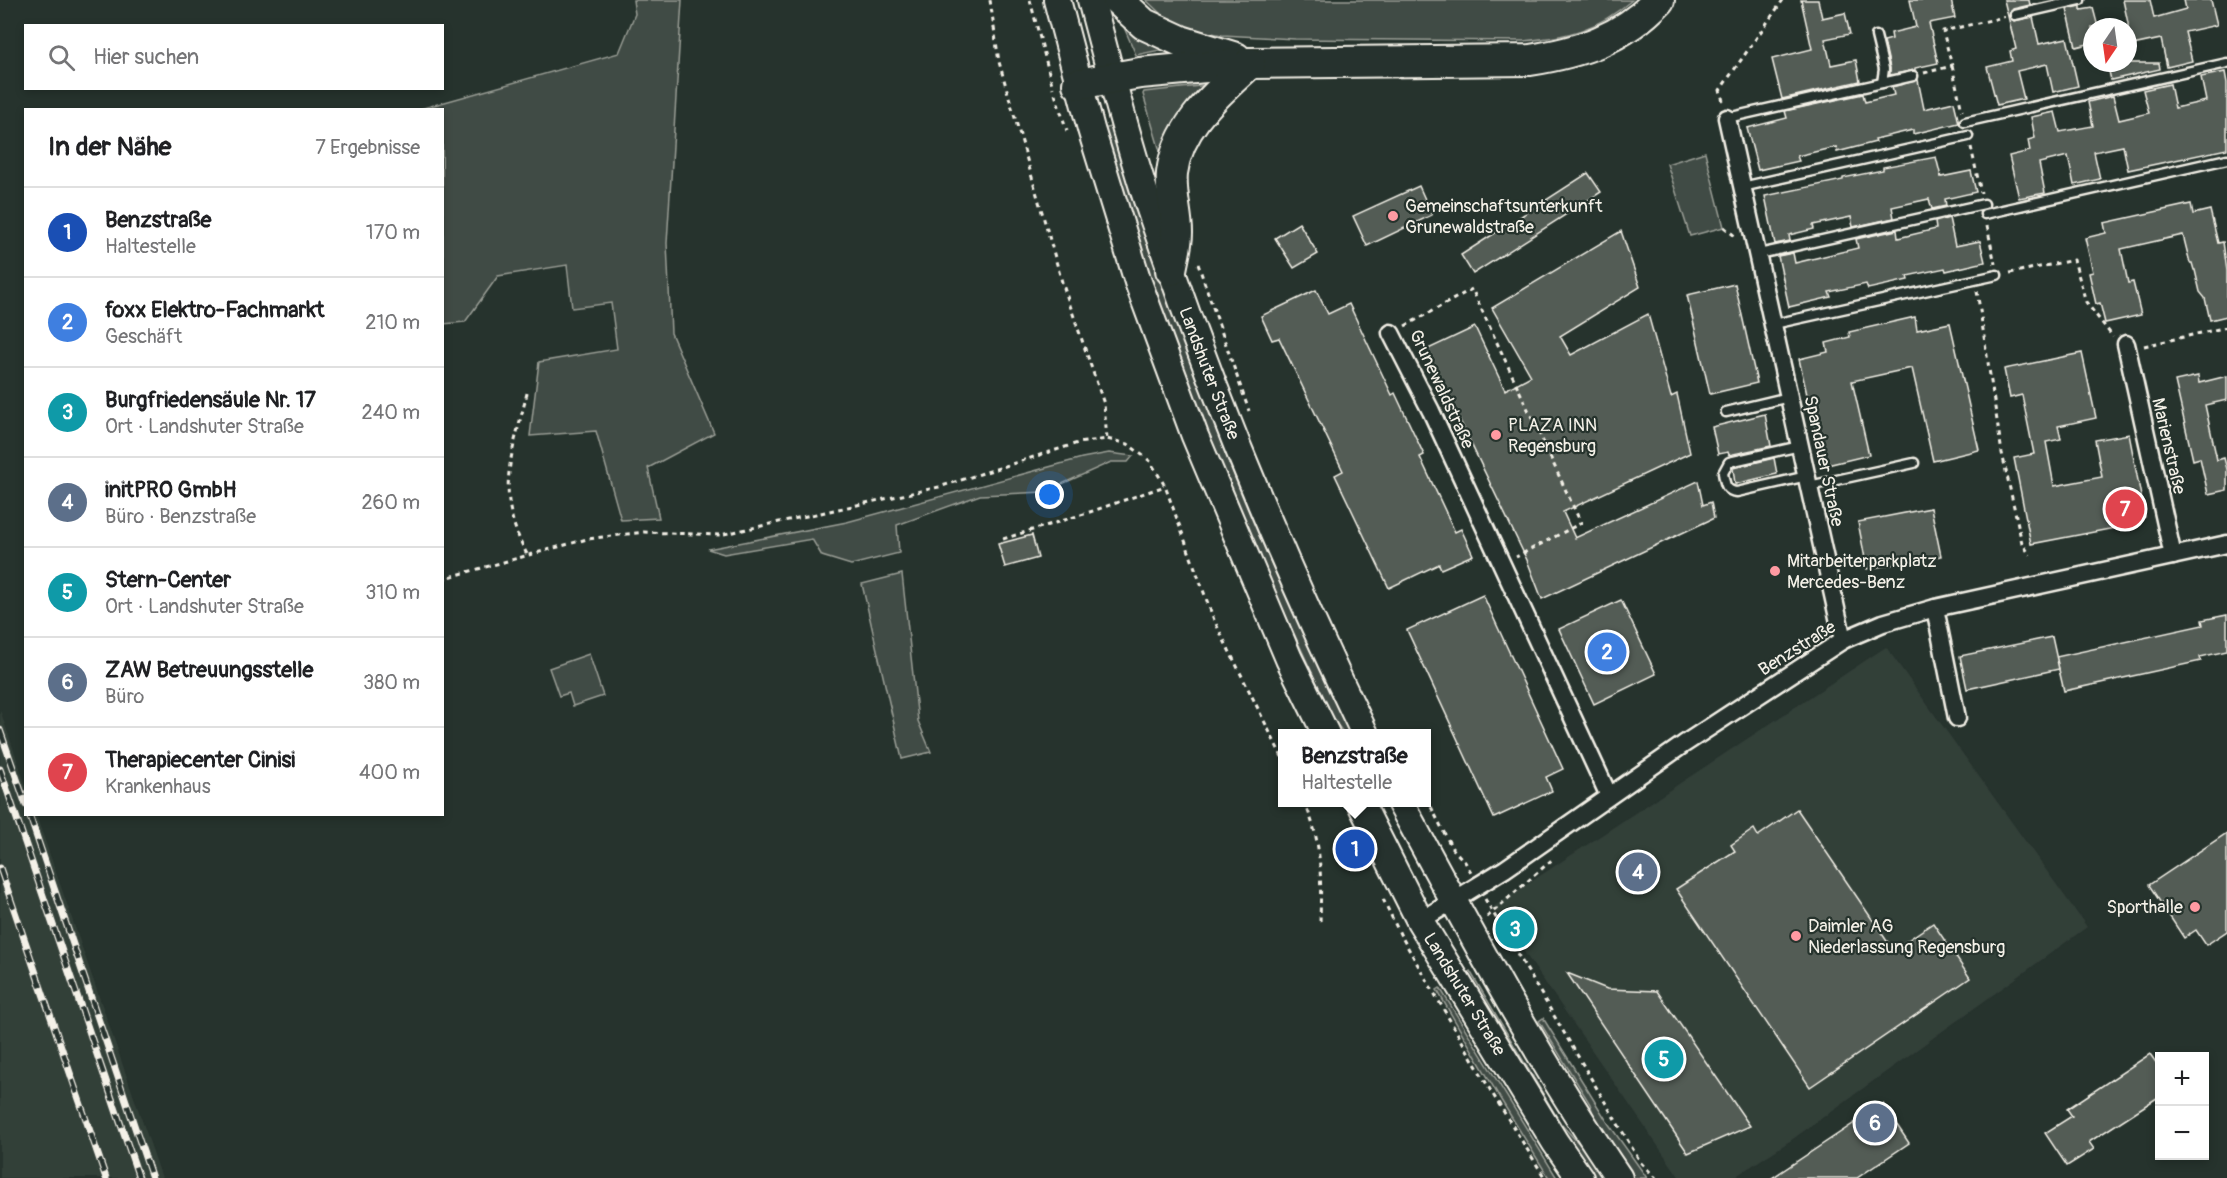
<!DOCTYPE html>
<html lang="de">
<meta charset="utf-8">
<style>
body{margin:0;font-family:Pangolin,sans-serif;background:#f2f2f2;color:#202124}
.controls{position:absolute;right:18px;bottom:18px;display:grid;overflow:hidden;border-radius:0px;box-shadow:0 3px 9px #0003}
.controls button{width:54px;height:54px;display:grid;place-items:center;padding:0;border:0;border-bottom:2px solid #e0e0e0;background:#fff;color:#202124;font:30px sans-serif}
.compass{position:absolute;left:2083px;top:18px;width:54px;height:54px;border-radius:50%;background:#fff;box-shadow:0 3px 9px #0003;rotate:193deg}
.you{position:absolute;left:1050px;top:495px;width:21px;height:21px;margin:-15px;border:4px solid #fff;border-radius:50%;background:#1a73e8;box-shadow:0 0 0 9px #1a73e833}
.badge{display:grid;place-items:center;width:39px;height:39px;border-radius:50%;background:#111827;color:#fff;font-size:20px;font-weight:700}
.pin{position:absolute;translate:-50% -50%;border:3px solid #fff;box-shadow:0 2px 6px #0006}
.popup{position:absolute;left:1278px;top:729px;width:153px;height:78px;box-sizing:border-box;display:grid;place-content:center;border-radius:0px;background:#fff;filter:drop-shadow(0 2px 4px #0005);font-size:20px;white-space:nowrap;color:#757577}
.popup b{font-size:22px;color:#202124}
.popup::after{content:'';position:absolute;left:50%;top:100%;margin-left:-12px;border:12px solid transparent;border-top-color:#fff}
.list{margin:0;padding:0;list-style:none}
h2{display:flex;justify-content:space-between;align-items:center;height:78px;margin:0;padding:0 24px;font-size:26px}
h2 small{font-size:20px;font-weight:400;color:#757577}
.list li{display:grid;grid-template-columns:39px 1fr auto;gap:18px;align-items:center;box-sizing:border-box;height:90px;padding:0 24px;border-top:2px solid #e0e0e0}
.list b{display:block;font-size:22px;white-space:nowrap}
.list p{margin:0;font-size:20px;white-space:nowrap;color:#757577}
.list em{font-size:20px;font-style:normal;color:#757577}
.icon{flex:none;width:33px;height:33px;fill:none;stroke:currentColor;stroke-width:2;stroke-linecap:round;stroke-linejoin:round}
.map{position:relative;flex:none;width:2227px;height:1178px;overflow:hidden}
.search{position:absolute;background:#fff;box-shadow:0 3px 9px #0003;left:24px;top:24px;width:420px;height:66px;display:flex;align-items:center;gap:15px;box-sizing:border-box;padding:0 21px;border-radius:0px;color:#757577;font-size:22px}
.panel{position:absolute;background:#fff;box-shadow:0 3px 9px #0003;left:24px;top:108px;width:420px;height:708px;border-radius:0px}
.map>svg:first-child{display:block}
</style>
<div class="map">
<svg width="2227" height="1178" viewBox="0 0 2227 1178">
<rect width="100%" height="100%" fill="#26332d"/>
<filter id="ink" filterUnits="userSpaceOnUse"><feTurbulence type="fractalNoise" baseFrequency=".0167" numOctaves="2"/><feDisplacementMap in="SourceGraphic" scale="12" xChannelSelector="R" yChannelSelector="G"/><feConvolveMatrix kernelMatrix="1 2 1 2 8 2 1 2 1" color-interpolation-filters="sRGB"/></filter>
<g filter="url(#ink)">
<!-- built -->
<g fill="#333f39">
<polygon points="1886,647 2087,927 1790,1141 1733,1178 1680,1178 1493,907"/>
<polygon points="0,710 25,783 26,814 36,815 162,1178 0,1178"/>
</g>
<!-- green -->
<g fill="#414b45" stroke="#9a9e96" stroke-width="1.5">
<polygon points="633,0 682,0 667,243 671,333 714,433 648,468 659,518 621,520 596,431 530,436 539,362 617,349 611,303 572,308 567,265 498,276 465,322 443,324 442,110 420,109 619,53 635,14"/>
<path d="M1146 0H1632C1597 30 1568 37 1523 41L1295 39 1222 35 1190 29 1161 14Z"/>
<polygon points="1123,25 1165,49 1136,55"/>
<polygon points="1209,85 1162,158 1143,94 1144,92"/>
<path d="M1113 126C1159 265 1202 406 1261 540 1289 605 1321 669 1352 733H1344L1335 722C1294 634 1253 546 1216 456 1173 349 1136 240 1104 129Z"/>
<polygon points="1705,152 1724,227 1690,236 1667,164"/>
<polygon points="1109,453 1133,456 1128,462 1111,462 1044,492 980,495 897,525 899,553 851,565 822,556 812,539 724,554 708,549 847,522 1082,458"/>
<polygon points="902,574 918,721 931,752 902,759 862,584"/>
<polygon points="589,654 603,696 573,706 569,693 559,696 549,668"/>
<polygon points="1470,971 1561,1124 1583,1148 1603,1178 1590,1178 1465,975"/>
<polygon points="1440,988 1557,1178 1549,1178 1501,1100 1437,990"/>
<polygon points="1543,1018 1608,1123 1647,1178 1628,1178 1595,1119 1590,1104 1539,1021"/>
</g>
<!-- building -->
<g fill="#525c55" stroke="#f4f1e8" stroke-width="1.5">
<polygon points="1801,0 1818,0 1822,18 1845,13 1850,34 1825,39 1831,65 1856,60 1860,81 1782,99 1772,59 1812,49"/>
<polygon points="1910,0 1951,0 1955,18 1929,23 1938,63 1915,68 1915,70 1890,75 1890,68 1884,41 1892,39 1891,33 1916,27"/>
<polygon points="2004,0 2029,0 2030,5 2013,9 2009,16 2014,21 2033,17 2039,44 2067,38 2078,86 2053,92 2047,64 2017,71 2024,99 1997,105 1987,67 2012,61 2010,51 2016,49"/>
<polygon points="2123,0 2150,0 2154,18 2186,9 2184,0 2211,0 2217,25 2185,32 2192,61 2167,67 2161,39 2128,46 2128,23"/>
<polygon points="2081,6 2081,10 2093,8 2098,27 2092,27 2092,43 2076,47 2067,9"/>
<polygon points="2107,63 2159,63 2160,69 2111,80"/>
<polygon points="2225,72 2227,83 2227,149 2128,170 2123,146 2094,152 2100,179 2074,185 2068,156 2039,163 2045,193 2019,198 2009,156 2030,151 2028,140 2035,138 2031,117 2055,112 2060,132 2093,126 2088,102 2113,96 2119,120 2149,113 2143,90 2170,84 2175,108 2206,101 2201,77"/>
<polygon points="1918,80 1924,109 1954,102 1959,123 1913,134 1913,130 1875,139 1876,142 1837,152 1836,147 1797,156 1799,161 1758,170 1747,128 1787,118 1785,111 1863,94 1865,102 1894,95 1892,87"/>
<polygon points="1936,157 1941,177 1971,171 1976,192 1945,199 1946,206 1932,209 1929,199 1892,207 1894,218 1853,227 1851,217 1813,225 1814,229 1789,235 1790,241 1775,244 1765,196 1843,180 1843,178 1883,170 1883,167"/>
<polygon points="1588,173 1601,192 1473,274 1461,255"/>
<polygon points="1419,186 1432,215 1367,246 1353,216"/>
<polygon points="2191,204 2193,214 2210,210 2218,243 2223,242 2227,271 2227,316 2210,320 2205,298 2200,292 2195,270 2194,270 2192,263 2190,263 2183,235 2121,249 2128,283 2133,282 2141,315 2105,323 2100,303 2096,304 2089,273 2093,272 2085,238 2106,233 2104,223"/>
<polygon points="1949,218 1955,246 1980,241 1985,262 1946,271 1945,268 1907,276 1908,280 1868,289 1866,284 1829,292 1831,297 1789,307 1778,256 1793,253 1795,263 1858,248 1856,239 1897,230 1898,238 1936,229 1935,222"/>
<polygon points="1299,223 1318,254 1294,268 1275,238"/>
<polygon points="1621,231 1640,287 1560,336 1571,355 1648,314 1671,397 1677,394 1690,453 1563,512 1575,538 1698,481 1703,505 1711,502 1714,518 1542,599 1527,560 1426,350 1475,327 1505,390 1531,376 1492,308"/>
<polygon points="1735,284 1757,383 1710,394 1687,295"/>
<polygon points="1316,290 1328,314 1349,304 1392,395 1395,393 1424,455 1420,457 1455,532 1461,529 1473,555 1441,569 1439,564 1389,588 1335,475 1343,471 1279,338 1272,340 1261,316"/>
<polygon points="1915,317 1917,330 1950,323 1979,450 1933,461 1912,368 1852,381 1869,455 1823,466 1799,359 1828,352 1826,343 1850,337 1849,332"/>
<polygon points="2082,353 2096,418 2058,426 2061,439 2046,442 2054,486 2102,477 2095,440 2129,434 2145,517 2114,522 2115,528 2031,544 2014,458 2034,454 2022,395 2010,398 2004,369"/>
<polygon points="2198,376 2199,383 2227,376 2227,400 2205,405 2217,460 2224,458 2227,469 2227,490 2208,494 2200,458 2193,460 2175,381"/>
<polygon points="1765,414 1771,446 1729,455 1728,452 1718,454 1712,427"/>
<polygon points="1774,458 1777,474 1735,484 1733,468"/>
<polygon points="1931,508 1941,556 1867,569 1858,522"/>
<polygon points="1032,535 1038,558 1005,567 998,544"/>
<polygon points="1483,595 1563,769 1546,777 1552,791 1494,818 1407,630"/>
<polygon points="1621,600 1656,674 1594,704 1559,629"/>
<polygon points="2227,615 2227,651 2200,657 2201,661 2064,691 2056,657 2203,625 2202,620"/>
<polygon points="2052,637 2059,669 1967,689 1960,656"/>
<polygon points="1797,809 1893,950 1933,923 1970,978 1810,1087 1676,889 1735,851 1731,845 1754,829 1758,836"/>
<polygon points="2227,833 2227,931 2206,945 2196,930 2184,938 2149,885"/>
<polygon points="1567,973 1607,989 1657,991 1750,1126 1688,1153"/>
<polygon points="2150,1054 2160,1068 2160,1096 2089,1142 2094,1149 2067,1166 2045,1133 2072,1116 2067,1109"/>
<polygon points="1883,1104 1909,1143 1857,1178 1772,1178"/>
</g>
<g fill="none" stroke-linecap="round" stroke-linejoin="round">
<!-- service casing -->
<g stroke="#f4f1e8" stroke-width="13">
<g id="service">
<polyline points="2015,15 2080,0"/>
<polyline points="1876,36 1884,69 1882,83"/>
<polyline points="1727,118 1913,76"/>
<polyline points="1965,122 2227,63"/>
<polyline points="1742,187 1968,136"/>
<polyline points="1985,214 2227,159"/>
<polyline points="1759,254 1984,204"/>
<polyline points="1774,324 1997,275"/>
<polyline points="1726,412 1789,397"/>
<path d="M1800 446 1729 462 1723 473C1725 483 1725 491 1737 492L1807 476"/>
<polyline points="1809,486 1914,463"/>
</g>
</g>
<!-- minor casing -->
<g stroke="#f4f1e8" stroke-width="21">
<g id="minor">
<polyline points="1727,118 1843,640"/>
<polyline points="1391,333 1431,411 1609,796"/>
<polyline points="2126,344 2173,556"/>
<polyline points="1935,608 1957,718"/>
<polyline points="1420,921 1505,869 1684,744 1843,640 1883,623 1935,608 2227,544"/>
</g>
</g>
<!-- primary casing -->
<g stroke="#f4f1e8" stroke-width="30">
<g id="primary">
<polyline points="1057,0 1091,129 1138,282 1195,436 1289,659 1326,734"/>
<path id="s1" d="M1091 0C1110 70 1127 141 1150 209 1210 388 1283 564 1365 734"/>
<path id="s2" d="M1360 802 1420 921 1555 1142 1580 1178"/>
<path d="M1400 802C1469 930 1537 1058 1619 1178"/>
</g>
</g>
<!-- motorway casing -->
<g stroke="#f4f1e8" stroke-width="34">
<g id="motorway">
<polyline points="1118,0 1144,24 1181,41 1236,58"/>
<path d="M1078 84 1140 73 1250 63 1530 60C1580 52 1622 39 1659 0"/>
<path d="M1171 270C1173 258 1177 245 1177 233 1177 213 1170 194 1172 173 1178 125 1217 94 1250 63"/>
</g>
</g>
<!-- path -->
<g stroke="#f4f1e8" stroke-width="3" stroke-dasharray="4.5 4.5" stroke-linecap="butt">
<polyline points="990,0 999,62 1062,282 1104,404 1107,439"/>
<polyline points="1030,0 1053,88"/>
<polyline points="1952,66 1962,111"/>
<polyline points="1924,73 1952,66 1943,31 2004,17"/>
<polyline points="1055,94 1067,131"/>
<polyline points="1723,101 1720,90 1783,0"/>
<polyline points="1971,147 1981,193"/>
<polyline points="1987,226 1995,264"/>
<polyline points="1724,227 1736,237"/>
<polyline points="1198,264 1249,411"/>
<polyline points="2010,273 2074,260 2086,302 2113,337"/>
<polyline points="1977,291 2002,453 2022,543 2030,555"/>
<polyline points="1405,326 1472,289 1581,523 1516,557"/>
<polyline points="2144,346 2227,327"/>
<path d="M527 393C512 457 493 493 528 556"/>
<polyline points="1003,539 1084,514 1165,486"/>
<polyline points="442,579 587,539 644,532 720,535 939,487 1078,443 1107,439 1128,444 1150,461 1165,486 1214,620 1283,759"/>
<polyline points="1427,799 1452,848 1465,862 1471,872"/>
<path d="M1304 802C1323 841 1321 881 1320 923"/>
<polyline points="1383,899 1400,934 1492,1093 1545,1178"/>
<polyline points="1485,899 1641,1163 1656,1178"/>
<polyline points="1487,917 1554,858"/>
</g>
<!-- service -->
<use href="#service" stroke="#26332d" stroke-width="8"/>
<!-- minor -->
<use href="#minor" stroke="#26332d" stroke-width="16"/>
<!-- primary -->
<use href="#primary" stroke="#26332d" stroke-width="26"/>
<!-- motorway -->
<use href="#motorway" stroke="#26332d" stroke-width="30"/>
<!-- rail casing -->
<g stroke="#f4f1e8" stroke-width="7">
<g id="rail">
<polyline points="0,730 26,805"/>
<polyline points="0,769 139,1178"/>
<polyline points="29,814 152,1178"/>
<polyline points="0,868 106,1178"/>
</g>
</g>
<!-- rail -->
<use href="#rail" stroke="#26332d" stroke-width="4.5" stroke-dasharray="14" stroke-linecap="butt"/>
</g>
</g>
<!-- markers -->
<g fill="#ff9aa2" stroke="#26332d" stroke-width="2">
<circle cx="1393" cy="216" r="6"/>
<circle cx="1496" cy="435" r="6"/>
<circle cx="1775" cy="571" r="6"/>
<circle cx="2195" cy="907" r="6"/>
<circle cx="1796" cy="936" r="6"/>
</g>
<g text-anchor="middle" stroke-width="4.5" stroke-linejoin="round" paint-order="stroke">
<!-- poi labels -->
<g font-size="18" fill="#f4f1e8" stroke="#26332d" text-anchor="start">
<text x="1405" y="212">Gemeinschaftsunterkunft<tspan x="1405" dy="21">Grunewaldstraße</tspan></text>
<text x="1508" y="431">PLAZA INN<tspan x="1508" dy="21">Regensburg</tspan></text>
<text x="1787" y="567">Mitarbeiterparkplatz<tspan x="1787" dy="21">Mercedes-Benz</tspan></text>
<text x="2183" y="913" text-anchor="end">Sporthalle</text>
<text x="1808" y="932">Daimler AG<tspan x="1808" dy="21">Niederlassung Regensburg</tspan></text>
</g>
<!-- street labels -->
<g font-size="18" fill="#f4f1e8" stroke="#26332d">
<text dy="6" stroke="none"><textPath href="#s1" startOffset="392">Landshuter Straße</textPath></text>
<text transform="translate(1442 389) rotate(65)" y="6">Grunewaldstraße</text>
<text transform="translate(2169 446) rotate(77)" y="6">Marienstraße</text>
<text transform="translate(1824 461) rotate(78)" y="6">Spandauer Straße</text>
<text transform="translate(1797 648) rotate(-32)" y="6">Benzstraße</text>
<text dy="6" stroke="none"><textPath href="#s2" startOffset="219">Landshuter Straße</textPath></text>
</g>
</g>
</svg>
<div class="controls">
<button>+</button>
<button>−</button>
</div>
<svg class="compass" viewBox="-18 -18 36 36"><path d="M0-13l5 13h-10z" fill="#e53935"/><path d="M0 13l5-13h-10z" fill="#757577"/></svg>
<div class="you"></div>
<div class="pin badge" style="left:1355px;top:849px;background:#1a4fb4">1</div>
<div class="popup"><b>Benzstraße</b>Haltestelle</div>
<div class="pin badge" style="left:1607px;top:652px;background:#3f7fe0">2</div>
<div class="pin badge" style="left:1515px;top:929px;background:#0f9aa8">3</div>
<div class="pin badge" style="left:1638px;top:872px;background:#5c6f8a">4</div>
<div class="pin badge" style="left:1664px;top:1059px;background:#0f9aa8">5</div>
<div class="pin badge" style="left:1875px;top:1123px;background:#5c6f8a">6</div>
<div class="pin badge" style="left:2125px;top:509px;background:#e0444e">7</div>
<div class="search"><svg class="icon" aria-label="search" viewBox="0 0 24 24"><circle cx="10" cy="10" r="6"/><path d="M15 15l6 6"/></svg>Hier suchen</div>
<section class="panel">
<h2>In der Nähe<small>7 Ergebnisse</small></h2>
<ul class="list">
<li><span class="badge" style="background:#1a4fb4">1</span><div><b>Benzstraße</b><p>Haltestelle</p></div><em>170 m</em></li>
<li><span class="badge" style="background:#3f7fe0">2</span><div><b>foxx Elektro-Fachmarkt</b><p>Geschäft</p></div><em>210 m</em></li>
<li><span class="badge" style="background:#0f9aa8">3</span><div><b>Burgfriedensäule Nr. 17</b><p>Ort · Landshuter Straße</p></div><em>240 m</em></li>
<li><span class="badge" style="background:#5c6f8a">4</span><div><b>initPRO GmbH</b><p>Büro · Benzstraße</p></div><em>260 m</em></li>
<li><span class="badge" style="background:#0f9aa8">5</span><div><b>Stern-Center</b><p>Ort · Landshuter Straße</p></div><em>310 m</em></li>
<li><span class="badge" style="background:#5c6f8a">6</span><div><b>ZAW Betreuungsstelle</b><p>Büro</p></div><em>380 m</em></li>
<li><span class="badge" style="background:#e0444e">7</span><div><b>Therapiecenter Cinisi</b><p>Krankenhaus</p></div><em>400 m</em></li>
</ul>
</section>
</div>
